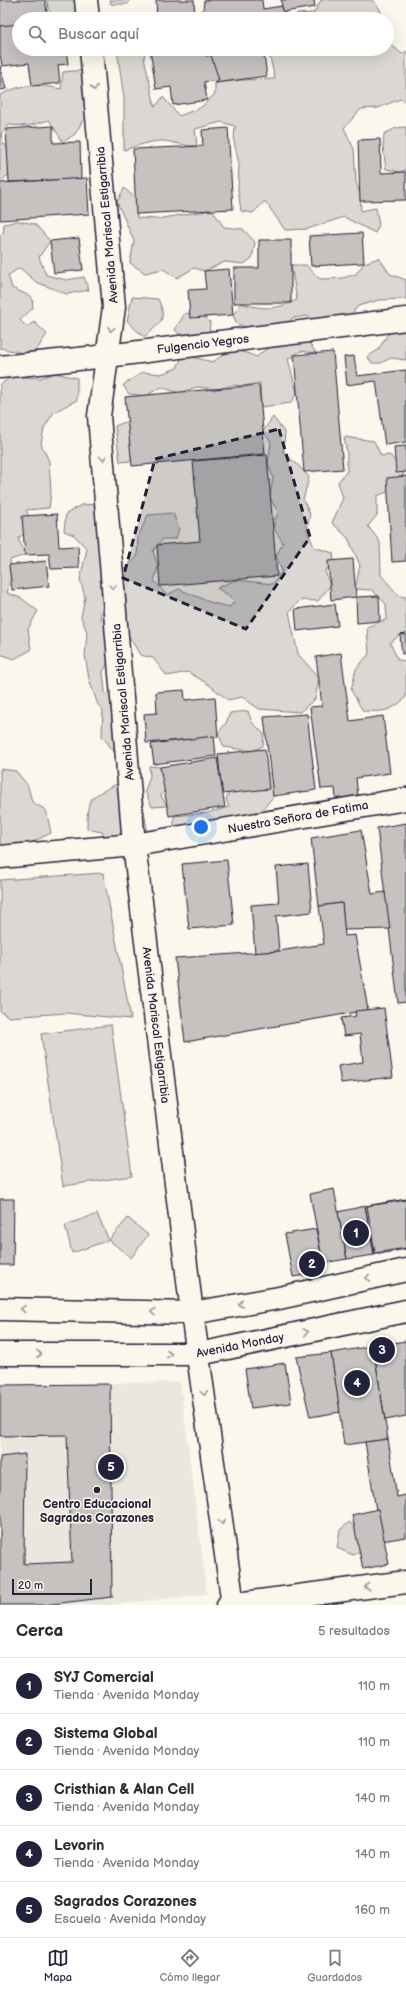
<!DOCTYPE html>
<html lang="es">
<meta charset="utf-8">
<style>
body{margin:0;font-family:"Balsamiq Sans",sans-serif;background:#f7f7f7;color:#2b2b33}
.scale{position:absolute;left:12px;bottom:10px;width:80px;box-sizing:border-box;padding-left:4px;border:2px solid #22223b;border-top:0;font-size:11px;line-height:14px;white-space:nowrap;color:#22223b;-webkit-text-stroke:3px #fbf7ec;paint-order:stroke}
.you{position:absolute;left:201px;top:827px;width:14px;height:14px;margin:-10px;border:3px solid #fff;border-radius:50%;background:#1a73e8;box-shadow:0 0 0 6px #1a73e833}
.badge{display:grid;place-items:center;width:26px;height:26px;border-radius:50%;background:#22223b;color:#fff;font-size:13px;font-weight:700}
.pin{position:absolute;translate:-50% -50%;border:2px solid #fff;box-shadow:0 1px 4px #0006}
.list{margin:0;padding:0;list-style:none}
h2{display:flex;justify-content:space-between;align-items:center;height:52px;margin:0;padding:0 16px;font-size:17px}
h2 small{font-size:13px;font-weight:400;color:#7c7c81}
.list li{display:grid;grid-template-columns:26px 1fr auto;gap:12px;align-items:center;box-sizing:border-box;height:56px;padding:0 16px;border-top:1px solid #e1e1e2}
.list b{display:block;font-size:15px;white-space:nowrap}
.list p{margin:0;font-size:13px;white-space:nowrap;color:#7c7c81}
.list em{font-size:13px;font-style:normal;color:#7c7c81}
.icon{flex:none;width:22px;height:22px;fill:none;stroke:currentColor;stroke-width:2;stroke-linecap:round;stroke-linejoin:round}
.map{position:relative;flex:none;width:406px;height:1605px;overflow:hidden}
.search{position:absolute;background:#fff;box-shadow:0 4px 16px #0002;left:12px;right:12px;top:12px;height:44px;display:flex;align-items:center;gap:10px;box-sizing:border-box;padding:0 14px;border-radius:22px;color:#7c7c81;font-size:15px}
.sheet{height:332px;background:#fff}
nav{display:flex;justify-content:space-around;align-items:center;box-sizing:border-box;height:56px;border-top:1px solid #e1e1e2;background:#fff;font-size:11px;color:#7c7c81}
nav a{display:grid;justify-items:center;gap:2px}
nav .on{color:#22223b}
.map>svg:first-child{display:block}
</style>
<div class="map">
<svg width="406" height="1605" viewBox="0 0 406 1605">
<rect width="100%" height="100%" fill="#fbf7ec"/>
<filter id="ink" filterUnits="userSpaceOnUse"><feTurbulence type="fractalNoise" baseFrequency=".025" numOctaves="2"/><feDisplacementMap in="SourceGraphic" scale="8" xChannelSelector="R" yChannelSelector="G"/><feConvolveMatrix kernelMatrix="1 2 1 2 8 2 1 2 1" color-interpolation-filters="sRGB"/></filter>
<g filter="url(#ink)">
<!-- built -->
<polygon fill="#ebe7df" points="180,1382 207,1594 111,1605 0,1605 0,1385"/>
<!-- green -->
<g fill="#dbd8d3" stroke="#7e7d87">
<polygon points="47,0 85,0 83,19 67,19 67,16 54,17 48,9"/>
<polygon points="110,0 129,0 128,4 111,4"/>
<polygon points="321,0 372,0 380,9 383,19 297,19 296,14 314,13"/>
<polygon points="104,14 129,17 132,19 106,19"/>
<path d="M387 36 388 42 402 54 406 51V101L400 99 378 108 361 109 344 128 354 149 356 182 360 194 361 211 376 208 379 225 375 233 344 217 307 229 285 230 265 201 253 213 241 211 238 189 239 164 234 141 235 126 221 122 195 129 197 146C185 146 177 143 165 141 151 140 138 146 124 150V99L117 49H146L144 58 155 107 163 97 179 116 200 108 215 94V83L242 80 275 79 268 49H387Z"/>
<path d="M86 70 97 110 83 120 75 134 63 142 49 120 28 126 9 125 1 134 3 143 11 151 9 174 0 182V95C24 83 36 84 61 89L63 72Z"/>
<polygon points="406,127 406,170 400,172 386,169 383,147 384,134 396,128"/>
<polygon points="124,188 136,199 137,218 157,219 212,210 224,227 243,229 255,242 252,258 244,264 225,262 204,271 194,268 177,278 163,269 145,273 130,263 134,241 117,202"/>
<polygon points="18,221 35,224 50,241 39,257 46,275 66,280 84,277 89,290 67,294 36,282 20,268 8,275 12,288 32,297 33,308 20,320 27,327 34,322 47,334 36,351 22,353 0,348 0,235 3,234 4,224"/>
<path d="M379 258 390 274 406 280V299L379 300 358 306 341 328H320L308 316 293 318 281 329 257 331 237 324 233 315 241 303C264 310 275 310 297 300L291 265H306L320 279 343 278 356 274 364 263Z"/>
<path d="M132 297 158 299C168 320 160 323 144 337L127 321Z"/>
<polygon points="185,313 205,317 210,322 209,335 190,343 175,330"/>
<polygon points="402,326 406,329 406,360 391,358 381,363 372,363 367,357 378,350 388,334"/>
<path d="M307 340 316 353 301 351 288 359 297 393 291 403 261 407 260 383 244 386 234 385 217 389 197 387 179 393 161 387 146 396 129 394 123 385 143 372 161 374 177 368 183 355 213 362C232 348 236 349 257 357 270 342 289 342 307 340Z"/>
<polygon points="55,373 77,378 77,400 54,412 44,428 41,444 49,461 51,492 49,508 26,510 34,527 18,538 25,555 10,560 11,577 7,593 21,598 38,611 28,629 31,650 14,659 0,654 0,385 12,376 40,378"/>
<polygon points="273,417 285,433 283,452 297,464 309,477 303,500 310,514 307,530 314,547 333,553 334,561 325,571 330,586 318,601 300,600 289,612 298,654 319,678 315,699 300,712 259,709 242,697 228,700 208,684 188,672 167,676 153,658 140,655 126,631 119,593 123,570 137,557 138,537 148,515 173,513 179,528 176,539 163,539 153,551 158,566 154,581 167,595 179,589 212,603 230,607 235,600 217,588 235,580 273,584 282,571 276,556 283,543 273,527 278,512 270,498 273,477 268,464 271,442 263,431"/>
<polygon points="133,419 150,459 120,462 115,426"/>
<path d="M344 437 374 441 381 456 390 455 404 472 397 488 377 496V515L368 526 380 542 381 575 399 596 406 597V634L400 635 390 643 398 660 406 661V697C391 712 383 712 363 711L351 690 356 669 369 654 367 627 387 619 386 604 372 590 355 589 360 565 348 538 332 523 343 498 338 482 347 471V453Z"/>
<polygon points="101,504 108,578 100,619 113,626 115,649 103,672 105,692 136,721 121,761 102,736 103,710 98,705 89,679 85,655 87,632 81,617 85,597 80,579 87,549 74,535 64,531 66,514 81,505"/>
<polygon points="248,711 252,722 264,734 263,746 252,751 224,747 218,733 226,723 230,713"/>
<polygon points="149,766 160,767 169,782 161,796 167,806 152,807 145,791 150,776"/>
<polygon points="0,769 16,771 28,786 32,802 46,810 51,833 0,858"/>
<polygon points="267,772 283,784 260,813 174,829 174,816 207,813 229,807 226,799 229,793"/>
<path d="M117 784 137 787 142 797 147 830 134 845 112 848 102 832 87 829C87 796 89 798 117 784Z"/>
<polygon points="103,873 131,1019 65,1013 9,1017 0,1011 0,880"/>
<polygon points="111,1025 132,1176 63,1186 41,1034"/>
<polygon points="97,1214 109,1240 128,1218 148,1235 131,1258 109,1240 72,1253 65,1225"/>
<polygon points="349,1522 363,1534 366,1548 353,1555 337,1548 340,1530"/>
</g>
<!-- building -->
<g fill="#c6c2c0" stroke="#22223b">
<polygon points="0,0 45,0 48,19 19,19 19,25 0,28"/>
<polygon points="156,0 194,0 195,19 157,19"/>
<polygon points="211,0 262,0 263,9 282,6 288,19 202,19 204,1"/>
<polygon points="281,0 314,0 315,7 283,12"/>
<polygon points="19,24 19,49 66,49 68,64 58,65 60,83 32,86 29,63 2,66 0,54 0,26"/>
<polygon points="150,49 205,49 206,56 215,54 219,80 204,82 207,100 173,105 171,87 156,89"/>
<polygon points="209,49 263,49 267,76 215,83 219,80"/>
<polygon points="0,66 6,89 0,90"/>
<polygon points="53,126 53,143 80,142 81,179 9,182 6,129"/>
<polygon points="228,128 233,209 136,214 133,149 203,146 202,130"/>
<polygon points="380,139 381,173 406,172 406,200 360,201 358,140"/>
<polygon points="87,178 89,214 0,220 0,183"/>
<polygon points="362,233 364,263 311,266 309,236"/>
<polygon points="79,238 83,270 54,273 50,241"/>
<polygon points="259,240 291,240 291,303 234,303 234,268 259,268"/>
<polygon points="229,269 233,315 190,318 188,290 206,289 204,271"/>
<polygon points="333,352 343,469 304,472 294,355"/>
<polygon points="354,356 357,376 406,370 406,442 385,445 376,381 347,385 344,357"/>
<polygon points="259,385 265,454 132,466 125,397"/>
<polygon points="406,446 406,472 396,473 394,447"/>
<polygon points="267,455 277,576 160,586 157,545 200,541 193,461"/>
<polygon points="406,476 406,561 392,562 387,478"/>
<polygon points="57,514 59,547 78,546 79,568 51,569 49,554 25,555 22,516"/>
<polygon points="353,559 356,597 331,600 328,561"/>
<polygon points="46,561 49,586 12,590 9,565"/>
<polygon points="379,596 380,621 357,623 356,597"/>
<polygon points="335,604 338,626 297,631 295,609"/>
<polygon points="406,634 406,653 402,654 400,635"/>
<polygon points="341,653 350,721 383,716 390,773 356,778 358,797 336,799 335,788 321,789 310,707 322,706 316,657"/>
<polygon points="184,690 185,700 215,697 218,737 146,743 144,714 157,713 156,692"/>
<polygon points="307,714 316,790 273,796 264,717"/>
<polygon points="214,736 216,756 154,764 151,744"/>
<polygon points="265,749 269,789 222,794 218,754"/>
<polygon points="217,758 225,807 169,816 160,767"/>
<polygon points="406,823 406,1002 398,1003 377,828"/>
<polygon points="361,830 372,894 385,892 390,929 344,930 342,903 319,906 311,838"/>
<polygon points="227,860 234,925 189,929 182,864"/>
<polygon points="308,864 312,912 276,916 279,951 255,953 251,905 279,903 276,867"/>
<polygon points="342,903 345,936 355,935 368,1010 185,1042 175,958 279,951 324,944 319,906"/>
<polygon points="384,1008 393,1077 341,1083 338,1066 363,1062 360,1034 344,1036 341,1018 356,1016 355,1011"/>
<polygon points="334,1189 347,1259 323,1263 310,1194"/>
<polygon points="0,1199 14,1199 13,1265 0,1265"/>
<polygon points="406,1199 406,1249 374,1255 365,1206"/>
<polygon points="406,1200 406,1248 375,1253 367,1206"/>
<polygon points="365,1206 374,1255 347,1259 338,1212"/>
<polygon points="316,1229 325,1272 293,1277 285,1234"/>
<polygon points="406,1341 406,1416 385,1420 373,1346"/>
<polygon points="373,1346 388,1439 344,1445 331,1353"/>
<polygon points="331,1353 340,1412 310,1417 296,1357"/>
<polygon points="285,1363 291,1403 251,1408 245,1369"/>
<polygon points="110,1384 112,1597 43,1605 0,1605 0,1457 25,1454 24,1564 72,1562 67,1435 0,1436 0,1385"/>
<polygon points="388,1439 397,1497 406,1495 406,1537 381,1541 365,1442"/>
<polygon points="378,1509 389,1564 363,1569 352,1515"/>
</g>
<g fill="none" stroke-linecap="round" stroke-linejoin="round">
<!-- minor casing -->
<g stroke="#22223b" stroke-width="25">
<g id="minor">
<polyline points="0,367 107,356 406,319"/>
<polyline points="0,857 134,845 406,799"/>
<polyline points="0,1309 192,1313"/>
<polyline points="0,1354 199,1354"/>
<polyline points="228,1605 406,1582"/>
</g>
</g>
<!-- major casing -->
<g stroke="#22223b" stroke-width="25">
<g id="major">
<polyline points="86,0 88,19"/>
<polyline points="91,49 114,307 99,416 134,845 192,1313 233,1605"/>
<polyline points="192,1313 279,1298 406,1270"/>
<polyline points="199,1354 406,1311"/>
</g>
</g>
<!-- minor -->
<use href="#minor" stroke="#fbf7ec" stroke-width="22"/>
<!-- major -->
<use href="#major" stroke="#fbf7ec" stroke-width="22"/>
</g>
<!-- one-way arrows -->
<defs><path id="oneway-chevron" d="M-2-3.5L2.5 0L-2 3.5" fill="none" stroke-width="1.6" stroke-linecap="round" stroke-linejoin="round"/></defs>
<g stroke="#99979c">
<use href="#oneway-chevron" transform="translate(94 88) rotate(85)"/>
<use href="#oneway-chevron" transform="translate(111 329) rotate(99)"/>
<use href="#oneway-chevron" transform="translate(103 458) rotate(85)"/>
<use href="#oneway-chevron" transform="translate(113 587) rotate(85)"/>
<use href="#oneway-chevron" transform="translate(368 1278) rotate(167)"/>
<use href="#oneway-chevron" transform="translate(241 1304) rotate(170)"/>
<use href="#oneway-chevron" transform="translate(23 1309) rotate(-179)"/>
<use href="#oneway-chevron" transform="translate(153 1312) rotate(-179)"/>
<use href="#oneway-chevron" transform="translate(306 1332) rotate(-12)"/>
<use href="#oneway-chevron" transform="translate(39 1354)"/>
<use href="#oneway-chevron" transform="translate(169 1354)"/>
<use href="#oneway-chevron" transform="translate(204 1393) rotate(82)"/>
<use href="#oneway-chevron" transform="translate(222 1522) rotate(82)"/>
<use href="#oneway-chevron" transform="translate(367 1587) rotate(173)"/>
</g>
</g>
<!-- marked area -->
<path fill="#22223b" fill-opacity="0.2" stroke="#22223b" stroke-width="3" stroke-dasharray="8 5" stroke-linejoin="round" d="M279 429 310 537 246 629 123 578 155 459Z"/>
<!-- markers -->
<circle fill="#22223b" stroke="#fbf7ec" stroke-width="1.5" cx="97" cy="1490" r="4"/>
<g text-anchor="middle" stroke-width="3" stroke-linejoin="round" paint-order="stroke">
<!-- street labels -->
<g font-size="12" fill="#22223b" stroke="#fbf7ec">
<text transform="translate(107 225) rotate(-95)" y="4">Avenida Mariscal Estigarribia</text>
<text transform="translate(203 344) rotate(-7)" y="4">Fulgencio Yegros</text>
<text transform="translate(123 702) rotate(-95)" y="4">Avenida Mariscal Estigarribia</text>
<text transform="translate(298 817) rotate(-10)" y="4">Nuestra Señora de Fatima</text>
<text transform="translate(156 1025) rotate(83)" y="4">Avenida Mariscal Estigarribia</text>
<text transform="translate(240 1345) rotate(-11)" y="4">Avenida Monday</text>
</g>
<!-- poi labels -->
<g font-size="12" font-weight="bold" fill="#22223b" stroke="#fbf7ec">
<text x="97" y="1508">Centro Educacional<tspan x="97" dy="14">Sagrados Corazones</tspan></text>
</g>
</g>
</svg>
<div class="scale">20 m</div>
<div class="you"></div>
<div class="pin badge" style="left:356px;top:1233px">1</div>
<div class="pin badge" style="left:312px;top:1264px">2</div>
<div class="pin badge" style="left:382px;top:1350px">3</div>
<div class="pin badge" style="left:357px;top:1383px">4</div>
<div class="pin badge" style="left:111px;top:1467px">5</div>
<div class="search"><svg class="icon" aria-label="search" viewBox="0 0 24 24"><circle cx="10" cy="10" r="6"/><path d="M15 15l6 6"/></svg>Buscar aquí</div>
</div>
<section class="sheet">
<h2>Cerca<small>5 resultados</small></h2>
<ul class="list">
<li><span class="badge">1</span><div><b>SYJ Comercial</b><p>Tienda · Avenida Monday</p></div><em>110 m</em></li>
<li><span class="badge">2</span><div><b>Sistema Global</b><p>Tienda · Avenida Monday</p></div><em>110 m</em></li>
<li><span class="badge">3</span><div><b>Cristhian &amp; Alan Cell</b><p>Tienda · Avenida Monday</p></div><em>140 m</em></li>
<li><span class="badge">4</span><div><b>Levorin</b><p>Tienda · Avenida Monday</p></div><em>140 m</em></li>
<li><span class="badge">5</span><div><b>Sagrados Corazones</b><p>Escuela · Avenida Monday</p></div><em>160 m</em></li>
</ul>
</section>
<nav>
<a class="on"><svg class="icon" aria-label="map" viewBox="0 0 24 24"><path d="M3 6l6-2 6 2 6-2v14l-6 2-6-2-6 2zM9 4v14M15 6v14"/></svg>Mapa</a>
<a><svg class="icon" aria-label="directions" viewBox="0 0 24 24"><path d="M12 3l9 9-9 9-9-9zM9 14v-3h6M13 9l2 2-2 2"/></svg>Cómo llegar</a>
<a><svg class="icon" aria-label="saved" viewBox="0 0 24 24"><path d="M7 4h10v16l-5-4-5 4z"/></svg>Guardados</a>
</nav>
